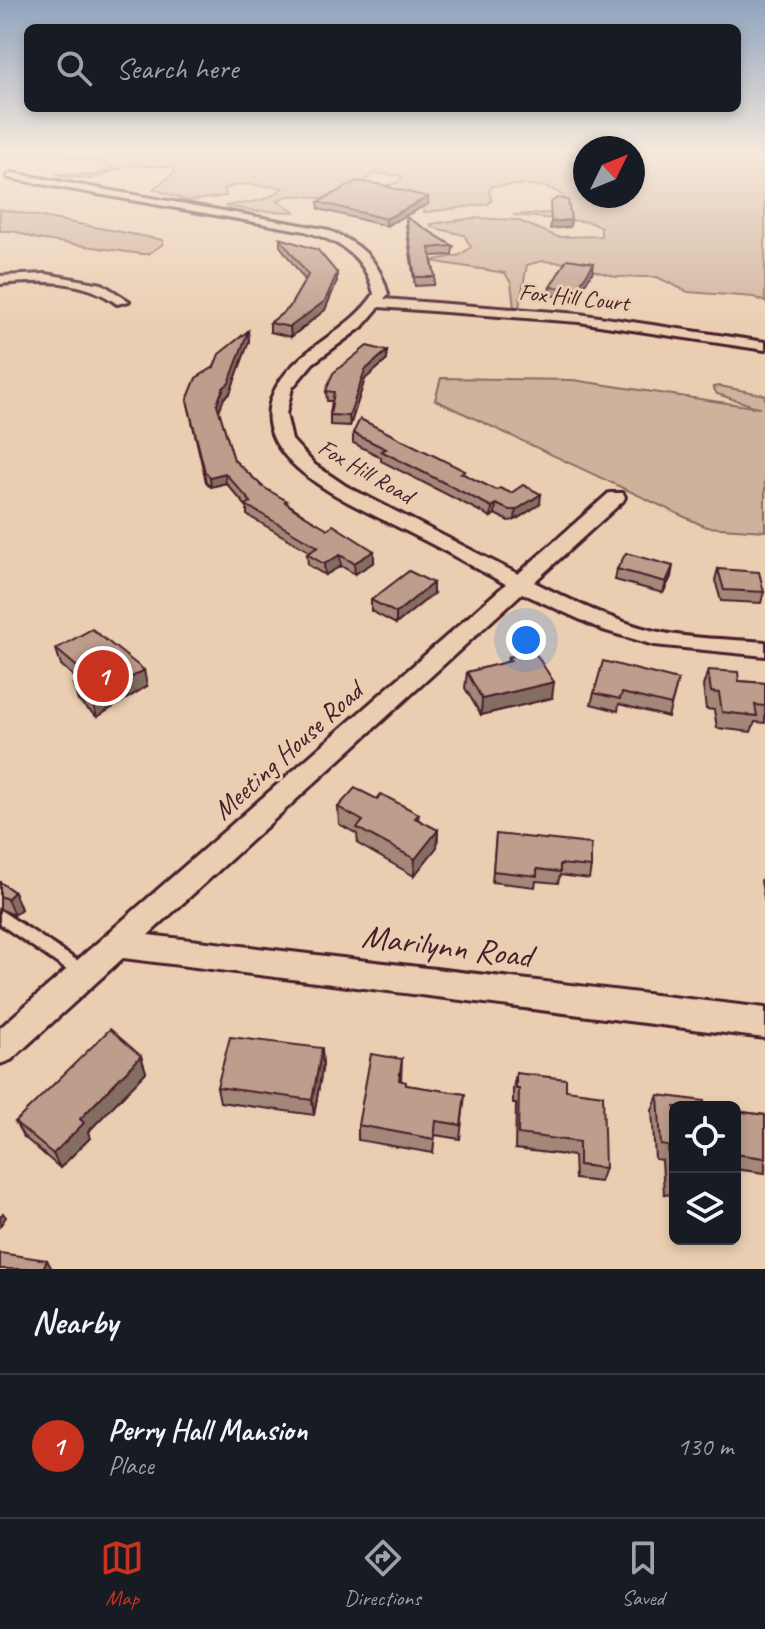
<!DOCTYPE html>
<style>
body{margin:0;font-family:Caveat,sans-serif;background:#242831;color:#f1f3f6}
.controls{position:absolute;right:24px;bottom:24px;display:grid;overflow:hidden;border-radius:12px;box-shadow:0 4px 12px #0003}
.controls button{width:72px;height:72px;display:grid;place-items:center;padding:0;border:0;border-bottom:2px solid #363941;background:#171b24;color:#f1f3f6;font:40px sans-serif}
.compass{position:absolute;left:573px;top:136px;width:72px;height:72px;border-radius:50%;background:#171b24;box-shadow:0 4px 12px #0003;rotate:47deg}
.you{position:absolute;left:526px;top:640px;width:28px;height:28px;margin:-20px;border:6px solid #fff;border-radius:50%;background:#1a73e8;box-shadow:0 0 0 12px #1a73e833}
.badge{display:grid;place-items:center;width:52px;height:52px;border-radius:50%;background:#c8321e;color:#fff;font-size:26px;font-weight:700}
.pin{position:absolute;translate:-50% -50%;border:4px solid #fff;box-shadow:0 2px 8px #0006}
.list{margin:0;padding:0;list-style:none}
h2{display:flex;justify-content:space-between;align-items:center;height:104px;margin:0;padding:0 32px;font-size:34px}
h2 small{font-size:26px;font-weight:400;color:#9ea1a6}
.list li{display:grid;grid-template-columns:52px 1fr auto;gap:24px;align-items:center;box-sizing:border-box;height:144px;padding:0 32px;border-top:2px solid #363941}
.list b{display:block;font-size:30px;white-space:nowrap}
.list p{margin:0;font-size:26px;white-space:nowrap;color:#9ea1a6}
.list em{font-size:26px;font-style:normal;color:#9ea1a6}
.icon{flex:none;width:44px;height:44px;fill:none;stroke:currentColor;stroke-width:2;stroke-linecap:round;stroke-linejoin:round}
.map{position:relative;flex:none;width:765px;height:1269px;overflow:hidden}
.search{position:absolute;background:#171b24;box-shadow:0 4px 12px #0003;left:24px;right:24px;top:24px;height:88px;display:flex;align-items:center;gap:20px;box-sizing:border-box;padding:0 28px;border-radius:12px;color:#9ea1a6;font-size:30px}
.sheet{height:248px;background:#171b24}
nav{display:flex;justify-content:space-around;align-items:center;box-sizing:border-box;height:112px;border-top:2px solid #363941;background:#171b24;font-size:22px;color:#9ea1a6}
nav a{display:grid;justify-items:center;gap:4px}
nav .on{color:#c8321e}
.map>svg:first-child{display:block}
</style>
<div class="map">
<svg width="765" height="1269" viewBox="0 0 765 1269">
<rect width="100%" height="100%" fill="#eaceb1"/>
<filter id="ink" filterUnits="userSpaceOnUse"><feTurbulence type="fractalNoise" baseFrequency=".0125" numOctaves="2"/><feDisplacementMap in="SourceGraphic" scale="16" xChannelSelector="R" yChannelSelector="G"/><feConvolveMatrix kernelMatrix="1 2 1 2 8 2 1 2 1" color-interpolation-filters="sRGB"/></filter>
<g filter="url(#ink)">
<!-- green -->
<g fill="#cfb29b" stroke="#8c6863" stroke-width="2">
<path d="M73 152H585V196H633V152H765V302L754 297 688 292 657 277H616L568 263 542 261 527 265 519 307H514L511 283 505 273 430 261 460 255 471 247 464 235 431 227V224L474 218 517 220 558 237 601 236V227L589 222 513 215 550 213 567 201C553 180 515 185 493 186L489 192 492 200 488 204 427 212H423L424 208 421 205 374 191 398 182 403 176 375 173C360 182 352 196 333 198 312 201 298 189 277 201L296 212 255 211 225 206C246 202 268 204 283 187L238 184 225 189 226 196 188 201 153 189 174 173V168L170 167 130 165 91 179 59 176 57 174 94 175 112 169 101 162 64 157Z"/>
<polygon points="0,209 163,240 163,244 148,254 141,254 37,239 14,231 0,231"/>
<polygon points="441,378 573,380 760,408 717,394 713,387 720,386 765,395 765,531 706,527 435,400"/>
</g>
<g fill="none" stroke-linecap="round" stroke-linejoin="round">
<!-- service casing -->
<g stroke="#4a1f2b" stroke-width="6">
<polygon id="service" points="0,910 87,967 90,972 87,977 82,979 77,977 0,924"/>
</g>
<!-- minor casing -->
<g stroke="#4a1f2b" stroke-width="6">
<g id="minor">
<path d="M12 173 324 229C358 241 379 259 388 294L384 299 579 314 765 342V350L579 322 379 307 362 327 313 363 292 388 286 414 292 440 315 465 346 486 518 574 609 493H623L625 497 623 501 534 582C572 601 613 621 654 631 690 639 728 639 765 642V656L654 645 603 630 522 593 148 935 765 1008V1038L123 958 11 1060 0 1064V1028L506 584C473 567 441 548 408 532 360 507 235 460 277 386 300 346 349 332 374 294 365 256 341 242 305 231L8 178 7 176Z"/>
<path d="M46 274 102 284 129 301 117 304C84 279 39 280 0 284V276Z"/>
</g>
</g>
<!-- service -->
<use href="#service" fill="#eaceb1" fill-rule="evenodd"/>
<!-- minor -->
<use href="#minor" fill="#eaceb1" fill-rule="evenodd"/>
</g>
<!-- wall -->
<g fill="#a38778" stroke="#4a1f2b" stroke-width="2">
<polygon points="389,186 389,188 428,204 386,226 319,209 318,202"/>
<polygon points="406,217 453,246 452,255 431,256 435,277 434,285 415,286 406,225"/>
<polygon points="280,238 337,273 337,281 325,310 291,337 270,332 270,323 289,308 305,280 280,246"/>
<polygon points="593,271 576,298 549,295 550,287"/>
<polygon points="248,331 249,341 230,393 224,398 219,411 234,460 263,487 374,562 355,574 341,566 325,575 308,565 307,554 310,552 247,515 247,507 226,483 211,487 206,482 187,400 214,367"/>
<polygon points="387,360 365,379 350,426 330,425 330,415 332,401 327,401 326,391"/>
<polygon points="353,433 465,475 496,490 511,493 540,504 515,520 508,521 495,514 491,517 381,461 381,457 353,443"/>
<polygon points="617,569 671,577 663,593 615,580"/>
<polygon points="718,569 764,592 761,603 721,601 715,580"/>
<polygon points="433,594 396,624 371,611 371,600"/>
<polygon points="56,649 147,686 97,717 78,701 73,684 79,681 61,665"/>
<polygon points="508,657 552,698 481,715 465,688 467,672 507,662"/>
<polygon points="708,670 739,681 765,683 765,723 755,722 751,732 717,728 714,710 706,709 703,686"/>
<polygon points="678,680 668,717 619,704 618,711 591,704 594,693"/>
<polygon points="377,799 419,814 418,820 438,830 437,847 414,876 358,844 357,834 339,824 338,807"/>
<polygon points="496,834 591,867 589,879 560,875 558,883 536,881 535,887 492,882"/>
<polygon points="765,872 765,903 761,881"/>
<polygon points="0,882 14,892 21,909 14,915 0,909"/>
<polygon points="141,1056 146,1072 88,1132 90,1138 60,1168 23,1136 15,1122"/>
<polygon points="402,1059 401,1081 406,1085 465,1094 460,1139 435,1135 433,1153 358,1140 358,1125"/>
<polygon points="323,1064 314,1115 220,1102 217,1087"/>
<polygon points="516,1073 566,1090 605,1168 600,1182 575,1179 574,1156 515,1149 516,1104 513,1104 513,1088"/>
<polygon points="658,1095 675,1107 675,1196 664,1194 662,1160 655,1159 652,1110"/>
<polygon points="735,1111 765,1115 765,1173 735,1169"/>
</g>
<!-- shaded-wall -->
<g fill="#846e62" stroke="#4a1f2b" stroke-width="2">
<polygon points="428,197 428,204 386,226 386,219"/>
<polygon points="571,220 570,227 550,229 551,222"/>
<polygon points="594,263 593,271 576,298 577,289"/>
<polygon points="337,273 337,281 325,310 291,337 290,327"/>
<polygon points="248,331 249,341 230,393 224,398 218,413 217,404"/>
<polygon points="387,351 387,360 365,379 350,426 349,416 365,370"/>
<polygon points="225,473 226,483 211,487 210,477"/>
<polygon points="541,494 540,504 515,520 516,510"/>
<polygon points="496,504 495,514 491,517 492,507"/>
<polygon points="374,551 374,562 355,574 354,563"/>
<polygon points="340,555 341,566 325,575 324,564"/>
<polygon points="673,566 671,577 663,593 666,582"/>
<polygon points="433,583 433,594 396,624 396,613"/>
<polygon points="144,670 147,686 97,717 92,700"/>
<polygon points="554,682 552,698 481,715 482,699"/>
<polygon points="438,830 437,847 414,876 415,859"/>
<polygon points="14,892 21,909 14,915 7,899"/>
<polygon points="322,1048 323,1064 314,1115 312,1100"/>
<polygon points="141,1056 146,1072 88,1132 90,1138 60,1168 53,1154 80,1119"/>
<polygon points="3,1213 6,1217 0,1226 0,1217"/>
<polygon points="47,1260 52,1269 43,1269"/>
</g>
<!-- building -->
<g fill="#bd9d8c" stroke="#4a1f2b" stroke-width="2">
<polygon points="357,181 389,186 387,187 428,197 386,219 318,202"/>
<polygon points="557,198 568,200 571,220 551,222 550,203"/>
<polygon points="406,217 453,246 429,248 435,277 415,277"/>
<polygon points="280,238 318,250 337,273 325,301 290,327 270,323 289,308 308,275"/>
<polygon points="567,259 594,263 577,289 550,287"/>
<polygon points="248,331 229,383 223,388 217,404 234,460 263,487 287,501 285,502 294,509 328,529 333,525 374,551 354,563 340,555 324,564 307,554 318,547 246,505 251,502 225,473 210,477 205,472 187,400 196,378 214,367 219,354"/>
<polygon points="367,346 387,351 365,370 349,416 330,415 334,392 326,391 333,373"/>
<polygon points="360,419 465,471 461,473 496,490 500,488 511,493 523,485 541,494 516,510 509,510 496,504 492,507 381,451 386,449 353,433"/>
<polygon points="626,553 673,566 666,582 617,569"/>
<polygon points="718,569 759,572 764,592 724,590"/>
<polygon points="409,571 433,583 396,613 371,600"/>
<polygon points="92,629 144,670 92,700 73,684 88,676 56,649"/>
<polygon points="534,651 554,682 482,699 467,672 511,661 508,657"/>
<polygon points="603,661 678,680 671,705 622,693 620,699 594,693"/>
<polygon points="708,670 738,672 739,681 765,683 765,706 755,705 757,716 722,712 719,693 711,692"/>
<polygon points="355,788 377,799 381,794 419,814 415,818 438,830 415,859 357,828 363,821 338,807"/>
<polygon points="496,834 591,844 591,867 560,864 560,872 537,869 537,876 493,871"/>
<polygon points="0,882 14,892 7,899 0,896"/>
<polygon points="110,1029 141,1056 80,1119 84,1123 53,1154 15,1122"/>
<polygon points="230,1037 322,1048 312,1100 217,1087"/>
<polygon points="371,1054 402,1059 399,1080 406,1082 406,1085 465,1094 461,1125 436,1121 434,1139 358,1125"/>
<polygon points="516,1073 566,1079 566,1090 603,1095 605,1168 579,1165 579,1142 518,1134 519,1089 516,1089"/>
<polygon points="658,1095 704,1101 705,1107 675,1107 675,1181 670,1180 668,1146 661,1145"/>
<polygon points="735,1111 765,1115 765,1158 735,1154"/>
<polygon points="0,1253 47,1260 43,1269 0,1269"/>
</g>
</g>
<!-- sky -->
<linearGradient id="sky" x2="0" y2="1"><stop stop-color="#8fa3bd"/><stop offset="0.46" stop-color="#f6e9dc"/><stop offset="1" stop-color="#f6e9dc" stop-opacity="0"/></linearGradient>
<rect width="765" height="330" fill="url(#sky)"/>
<g text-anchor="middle" stroke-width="6" stroke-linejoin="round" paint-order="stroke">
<!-- far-street labels -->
<g font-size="24" fill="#4a1f2b" stroke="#eaceb1">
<text transform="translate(574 297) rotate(6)" y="8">Fox Hill Court</text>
<text transform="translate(366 471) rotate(30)" y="8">Fox Hill Road</text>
</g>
<!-- street labels -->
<g font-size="28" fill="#4a1f2b" stroke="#eaceb1">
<text transform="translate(287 750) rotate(-42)" y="10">Meeting House Road</text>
</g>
<!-- near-street labels -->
<g font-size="34" fill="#4a1f2b" stroke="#eaceb1">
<text transform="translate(447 945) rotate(7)" y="12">Marilynn Road</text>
</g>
</g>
</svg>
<div class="controls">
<button><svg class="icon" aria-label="locate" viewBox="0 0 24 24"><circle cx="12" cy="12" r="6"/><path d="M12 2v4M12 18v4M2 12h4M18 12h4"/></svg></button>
<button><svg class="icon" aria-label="layers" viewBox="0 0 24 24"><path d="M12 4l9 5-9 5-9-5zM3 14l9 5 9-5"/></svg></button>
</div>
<svg class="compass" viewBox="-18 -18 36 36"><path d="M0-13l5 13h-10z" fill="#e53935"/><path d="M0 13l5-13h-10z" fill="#9ea1a6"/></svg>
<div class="you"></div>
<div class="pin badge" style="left:103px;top:676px">1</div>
<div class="search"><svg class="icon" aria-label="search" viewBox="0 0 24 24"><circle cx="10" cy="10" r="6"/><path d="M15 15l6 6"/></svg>Search here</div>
</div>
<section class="sheet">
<h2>Nearby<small></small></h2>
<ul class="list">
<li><span class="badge">1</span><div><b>Perry Hall Mansion</b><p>Place</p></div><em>130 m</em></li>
</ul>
</section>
<nav>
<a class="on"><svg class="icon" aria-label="map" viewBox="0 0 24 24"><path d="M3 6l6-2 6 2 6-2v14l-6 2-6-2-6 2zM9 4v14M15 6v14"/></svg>Map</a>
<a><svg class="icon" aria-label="directions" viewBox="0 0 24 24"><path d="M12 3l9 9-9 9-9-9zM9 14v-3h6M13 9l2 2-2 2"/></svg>Directions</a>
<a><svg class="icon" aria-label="saved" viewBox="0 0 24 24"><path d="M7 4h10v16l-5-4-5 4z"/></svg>Saved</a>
</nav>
